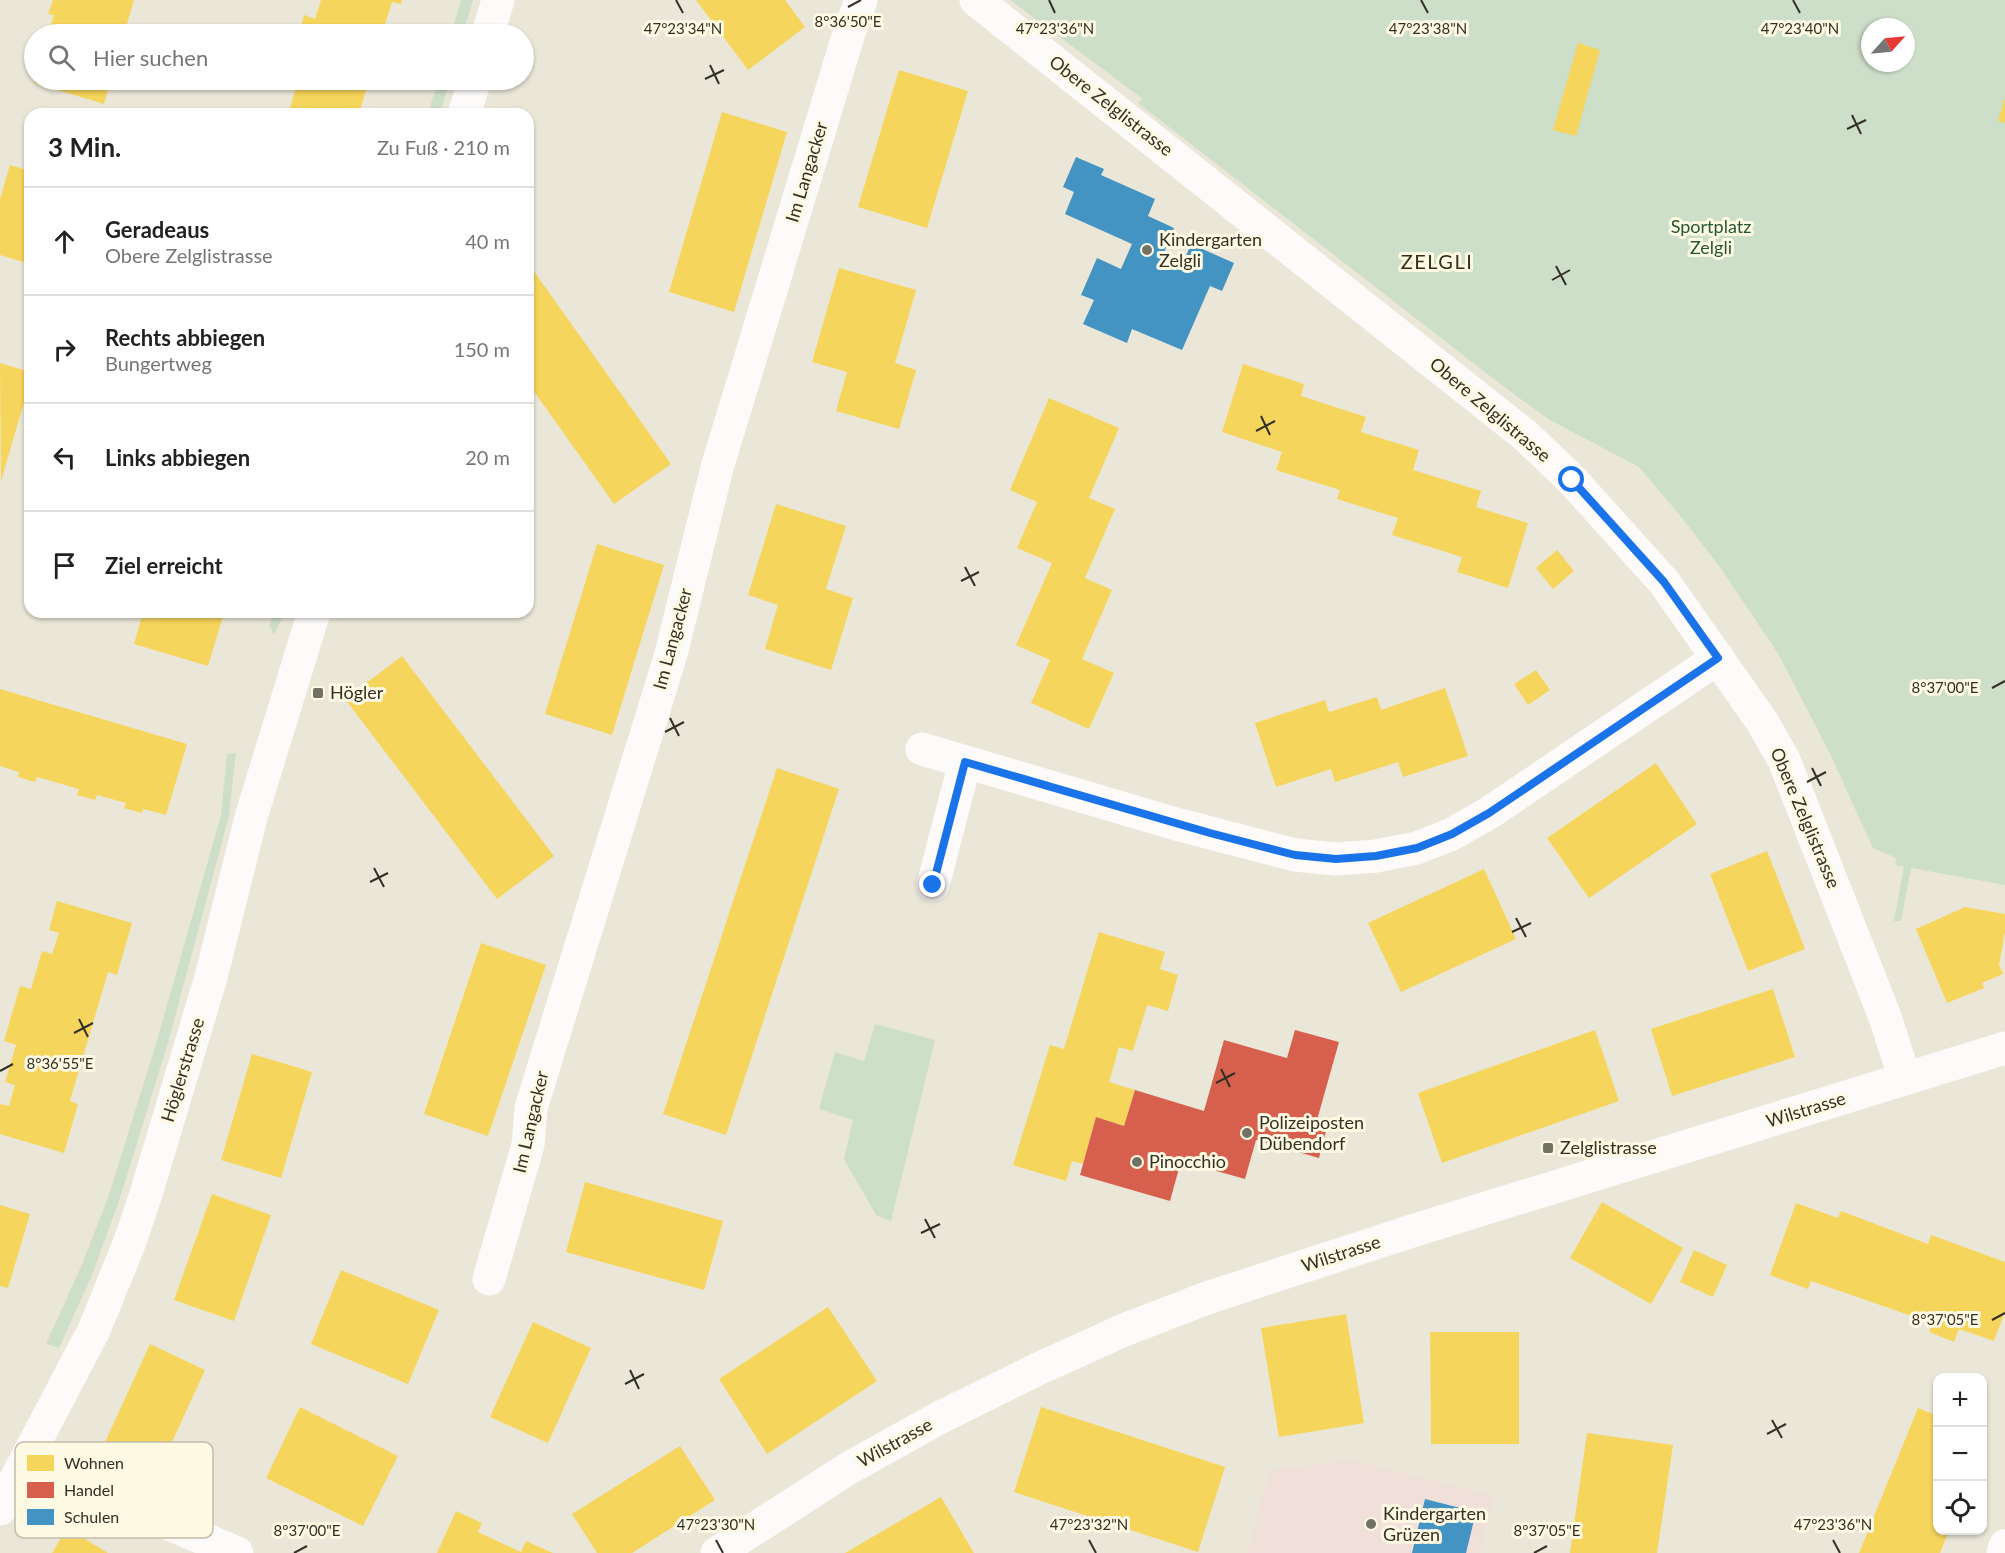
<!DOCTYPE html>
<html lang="de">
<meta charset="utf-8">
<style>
body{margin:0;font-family:Lato,sans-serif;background:#f6f6f6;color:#222}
.controls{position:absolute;right:18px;bottom:18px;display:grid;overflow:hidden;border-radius:12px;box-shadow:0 2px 4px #0004}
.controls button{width:54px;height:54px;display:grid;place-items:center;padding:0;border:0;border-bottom:2px solid #e0e0e0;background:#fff;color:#222;font:30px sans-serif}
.compass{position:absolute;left:1861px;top:18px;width:54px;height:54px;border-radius:50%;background:#fff;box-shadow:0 2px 4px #0004;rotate:63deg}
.stop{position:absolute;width:18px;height:18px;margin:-14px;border:4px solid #1a73e8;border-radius:50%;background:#fff}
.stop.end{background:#1a73e8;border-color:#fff;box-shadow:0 2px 6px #0008}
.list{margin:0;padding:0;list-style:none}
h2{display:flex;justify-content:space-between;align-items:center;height:78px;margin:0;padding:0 24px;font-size:26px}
h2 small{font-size:20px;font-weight:400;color:#767676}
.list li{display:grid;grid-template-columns:39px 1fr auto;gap:18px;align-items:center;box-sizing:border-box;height:108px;padding:0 24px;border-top:2px solid #e0e0e0}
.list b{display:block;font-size:22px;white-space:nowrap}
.list p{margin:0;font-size:20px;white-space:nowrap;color:#767676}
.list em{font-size:20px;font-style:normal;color:#767676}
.icon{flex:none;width:33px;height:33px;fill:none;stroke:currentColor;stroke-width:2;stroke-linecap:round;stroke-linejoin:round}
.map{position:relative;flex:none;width:2005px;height:1553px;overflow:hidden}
.search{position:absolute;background:#fff;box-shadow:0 2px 4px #0004;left:24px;top:24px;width:510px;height:66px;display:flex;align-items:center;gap:15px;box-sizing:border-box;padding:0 21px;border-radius:33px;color:#767676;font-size:22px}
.panel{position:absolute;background:#fff;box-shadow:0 2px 4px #0004;left:24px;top:108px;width:510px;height:510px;border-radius:18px}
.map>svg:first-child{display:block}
</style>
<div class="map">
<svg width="2005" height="1553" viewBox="0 0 2005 1553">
<rect width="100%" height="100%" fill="#eae7d8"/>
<!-- education -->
<polygon fill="#f0e0d9" points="1351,1460 1494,1496 1480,1553 1248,1553 1270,1470"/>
<!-- green -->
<g fill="#cddec9" fill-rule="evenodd">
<polygon points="461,0 473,0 463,34 451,34"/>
<path d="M1010 0H2005V885L1911 868 1901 921H1894L1904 866 1895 865 1896 858 1873 848 1831 756 1779 655 1722 570 1683 519 1639 467 1550 420 1503 386 1138 103 1143 99ZM1870 27H1906V63H1870Z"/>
<polygon points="438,80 450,80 440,114 428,114"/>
<polygon points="275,612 285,612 274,635 269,625"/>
<polygon points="236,753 229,816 167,1046 119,1201 92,1275 59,1348 46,1344 80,1269 108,1198 156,1044 221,815 227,754"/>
<polygon points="875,1024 935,1040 891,1221 876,1215 844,1159 853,1120 819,1109 835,1052 864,1061"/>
</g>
<!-- homes -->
<g fill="#f6d55c">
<polygon points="53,0 134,0 124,34 48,34 54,15 48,14"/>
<polygon points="321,0 402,0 401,4 392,2 382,34 299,34 304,15 315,19"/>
<polygon points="696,0 785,0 805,27 748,70"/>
<polygon points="1578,43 1600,50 1576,136 1553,130"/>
<polygon points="899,70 968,91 927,228 858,207"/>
<polygon points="35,80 111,80 104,104 34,83"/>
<polygon points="298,80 369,80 359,114 297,114 289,112"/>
<polygon points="2004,100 2005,100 2005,123 1998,121"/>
<polygon points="722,112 787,132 734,312 669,292"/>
<polygon points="10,165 30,171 30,264 0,255 0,199"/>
<polygon points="528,263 671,464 614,504 528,383"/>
<polygon points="839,268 916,290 895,363 916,370 899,429 836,411 847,372 812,362"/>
<polygon points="0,363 30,372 30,382 1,481"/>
<polygon points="1243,364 1304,384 1301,396 1366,417 1361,432 1419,450 1413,470 1481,491 1476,507 1528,523 1508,588 1457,572 1462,557 1392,535 1398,518 1337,499 1340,490 1276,470 1282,452 1222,432"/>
<polygon points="1049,398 1119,428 1089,498 1115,509 1085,578 1112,590 1082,659 1114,673 1089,729 1031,703 1050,660 1016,645 1052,563 1017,548 1037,502 1010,490"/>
<polygon points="776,504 846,526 826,589 853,598 831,670 765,649 778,605 748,595"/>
<polygon points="597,544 664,565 612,735 545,714"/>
<polygon points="1557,550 1574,571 1553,589 1536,568"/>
<polygon points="155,612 214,612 214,614 223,616 208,666 134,644 142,616 153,619"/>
<polygon points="402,656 554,856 497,899 345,699"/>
<polygon points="1536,670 1550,690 1528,705 1514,684"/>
<polygon points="1445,688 1468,756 1403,777 1398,762 1335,782 1331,769 1276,787 1255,723 1325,700 1329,712 1377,697 1381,710"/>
<polygon points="0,689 187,744 166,815 143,809 142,813 124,808 126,803 97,795 95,800 77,795 79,789 37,777 35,782 18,777 19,772 0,766"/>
<polygon points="1656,763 1697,824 1589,898 1547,838"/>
<polygon points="777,768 839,789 726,1135 663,1114"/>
<polygon points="1767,851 1805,949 1748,971 1710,874"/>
<polygon points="1484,869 1516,939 1401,992 1368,923"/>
<polygon points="57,901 132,923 117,975 108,972 70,1101 78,1104 64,1153 0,1134 0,1104 9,1106 15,1085 5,1082 16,1045 4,1041 20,986 31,989 42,951 52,954 59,933 49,930"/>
<polygon points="1965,907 2005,914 2005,932 1999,965 2003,974 1982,983 1984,988 1947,1003 1916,929"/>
<polygon points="1099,932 1165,952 1160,969 1178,975 1168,1011 1147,1005 1133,1051 1119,1047 1109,1082 1135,1090 1124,1126 1096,1117 1083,1164 1072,1161 1066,1181 1013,1165 1050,1045 1064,1049"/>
<polygon points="481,943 546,965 488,1136 424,1114"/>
<polygon points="1773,989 1795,1057 1672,1096 1651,1029"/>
<polygon points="1595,1030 1619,1101 1442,1163 1418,1093"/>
<polygon points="252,1054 312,1072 281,1178 221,1160"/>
<polygon points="585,1182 723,1221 704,1290 566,1252"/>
<polygon points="212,1194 271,1215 234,1321 174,1300"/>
<polygon points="1602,1202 1683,1248 1651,1304 1570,1258"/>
<polygon points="1796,1203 1838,1218 1841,1211 1928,1244 1931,1235 2005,1262 2005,1312 1994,1341 1959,1329 1954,1342 1929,1332 1932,1323 1811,1281 1808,1289 1770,1275"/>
<polygon points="0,1205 30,1214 8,1288 0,1286"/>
<polygon points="1694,1250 1727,1265 1713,1297 1680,1282"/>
<polygon points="341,1270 439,1310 408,1384 311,1344"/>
<polygon points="828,1307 877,1381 767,1454 719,1379"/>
<polygon points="1346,1314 1364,1423 1279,1437 1261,1328"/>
<polygon points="533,1322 591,1348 548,1443 490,1417"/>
<polygon points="1430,1332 1519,1332 1519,1444 1431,1444"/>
<polygon points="150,1344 205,1370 160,1468 105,1442"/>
<polygon points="300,1407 398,1456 363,1526 266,1478"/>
<polygon points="1041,1407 1225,1467 1198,1552 1014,1492"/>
<polygon points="1918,1408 1938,1416 1938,1530 1949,1530 1940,1553 1859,1553"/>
<polygon points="1587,1433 1673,1445 1657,1553 1570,1553"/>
<polygon points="680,1446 715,1500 632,1553 597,1553 572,1514"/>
<polygon points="941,1497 974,1553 845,1553"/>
<polygon points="456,1511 482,1523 478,1532 521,1552 526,1541 553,1553 437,1553"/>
<polygon points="67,1528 108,1553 52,1553"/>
</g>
<!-- shops -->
<polygon fill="#d6604d" points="1295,1030 1339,1042 1315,1127 1326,1131 1319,1158 1256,1140 1245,1179 1181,1161 1170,1201 1080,1175 1096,1117 1124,1126 1135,1090 1204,1111 1224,1040 1287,1058"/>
<!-- schools -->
<g fill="#4393c3">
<polygon points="1076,157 1104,169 1101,175 1155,199 1148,216 1174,228 1163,255 1183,263 1191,244 1234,263 1222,291 1210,286 1182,350 1132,329 1127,343 1083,324 1094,300 1081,295 1097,258 1121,269 1132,244 1065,214 1074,192 1063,187"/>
<polygon points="1425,1499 1476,1512 1466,1553 1412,1553"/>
</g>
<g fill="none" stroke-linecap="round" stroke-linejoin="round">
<!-- minor -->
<g stroke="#fcfbf9" stroke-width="33">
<polyline points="976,0 1526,436 1572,480 1664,582 1763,723 1784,760 1885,1017 1905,1079"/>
<polyline points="922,749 1176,824 1295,855 1336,859 1376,856 1417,848 1452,834 1489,813 1718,658"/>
<polyline points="933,885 965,762"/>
<polyline points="489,1279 528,1145 531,1108 671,654 717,468 849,33 861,0"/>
<polyline points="25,1462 237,1553"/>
<polyline points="717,1553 849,1468 937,1419 1038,1369 1124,1330 1207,1298 1412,1231 2005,1048"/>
<polyline points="2003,1553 2005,1546"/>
</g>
<!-- major -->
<g stroke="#fcfbf9" stroke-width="33">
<polyline points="488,34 498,0"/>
<polyline points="464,114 475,80"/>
<polyline points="0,1509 94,1330 129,1244 145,1197 211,977 252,814 314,612"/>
</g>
</g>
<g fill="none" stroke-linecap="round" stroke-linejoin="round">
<!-- route -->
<polyline stroke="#1a73e8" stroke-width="8" points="933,885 965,762 1210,833 1295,855 1336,859 1376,856 1417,848 1452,834 1489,813 1718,658 1664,582 1572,480"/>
</g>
<!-- ticks -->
<path fill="none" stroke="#333026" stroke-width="2" d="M676 0 683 13M1049 0 1055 13M1421 0 1428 13M1793 0 1800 13M848 7 861 0M710 65 719 84M705 79 724 70M1852 115 1861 134M1847 129 1866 120M1556 266 1566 285M1552 280 1570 270M1261 416 1270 435M1256 431 1275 421M965 567 975 586M961 581 979 572M1992 688 2005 681M670 718 679 736M665 732 684 722M1812 768 1821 786M1807 782 1826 772M374 868 384 887M370 882 388 873M1516 918 1526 937M1512 932 1531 923M79 1019 88 1037M74 1033 93 1023M1221 1069 1230 1087M0 1071 13 1064M1216 1083 1235 1073M925 1219 935 1238M921 1233 940 1224M1992 1320 2005 1313M630 1370 639 1389M625 1384 644 1374M1772 1420 1782 1438M1767 1434 1786 1424M716 1540 723 1553M1089 1540 1096 1553M1833 1540 1840 1553M294 1553 307 1546M1534 1553 1547 1546"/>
<!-- markers -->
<g fill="#737064" stroke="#fef9e3" stroke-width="2">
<circle cx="1147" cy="250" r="6"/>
<rect x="312" y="687" width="12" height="12" rx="3"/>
<circle cx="1247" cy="1133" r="6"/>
<rect x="1542" y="1142" width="12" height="12" rx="3"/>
<circle cx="1137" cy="1162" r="6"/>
<circle cx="1371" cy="1524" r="6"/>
</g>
<g text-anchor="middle" stroke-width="6" stroke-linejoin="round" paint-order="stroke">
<!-- street labels -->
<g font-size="18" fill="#333026" stroke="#fef9e3">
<text transform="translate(1111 106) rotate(38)" y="6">Obere Zelglistrasse</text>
<text transform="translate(807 172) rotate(-73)" y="6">Im Langacker</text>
<text transform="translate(1490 410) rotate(40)" y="6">Obere Zelglistrasse</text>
<text transform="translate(673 639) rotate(-75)" y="6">Im Langacker</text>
<text transform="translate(1805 818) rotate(67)" y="6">Obere Zelglistrasse</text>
<text transform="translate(183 1070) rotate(-73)" y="6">Höglerstrasse</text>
<text transform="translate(1806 1110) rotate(-17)" y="6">Wilstrasse</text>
<text transform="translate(531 1122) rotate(-77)" y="6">Im Langacker</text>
<text transform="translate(1341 1254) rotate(-18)" y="6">Wilstrasse</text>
<text transform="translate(895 1443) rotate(-29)" y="6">Wilstrasse</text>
</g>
<!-- park labels -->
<g font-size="18" fill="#235734" stroke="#fef9e3">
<text x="1711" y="233">Sportplatz<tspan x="1711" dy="21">Zelgli</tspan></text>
</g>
<!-- poi labels -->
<g font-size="18" fill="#333026" stroke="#fef9e3" text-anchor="start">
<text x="1159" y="246">Kindergarten<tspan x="1159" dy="21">Zelgli</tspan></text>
<text x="330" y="699">Högler</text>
<text x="1259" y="1129">Polizeiposten<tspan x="1259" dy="21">Dübendorf</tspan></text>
<text x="1560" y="1154">Zelglistrasse</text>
<text x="1149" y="1168">Pinocchio</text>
<text x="1383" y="1520">Kindergarten<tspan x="1383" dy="21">Grüzen</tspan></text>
</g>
<!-- neighbourhood labels -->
<g font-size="20" letter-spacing="1.5" fill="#332e18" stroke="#fef9e3">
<text x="1437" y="269">ZELGLI</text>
</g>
</g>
<!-- legend -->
<rect x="15" y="1442" width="198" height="96" rx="9" fill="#fef9e3" stroke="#c1bdaa" stroke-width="1.5"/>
<rect x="27" y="1455" width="27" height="16" fill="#f6d55c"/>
<rect x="27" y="1482" width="27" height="16" fill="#d6604d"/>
<rect x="27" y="1509" width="27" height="16" fill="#4393c3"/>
<g font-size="16" fill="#333026">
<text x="64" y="1469">Wohnen</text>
<text x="64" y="1496">Handel</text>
<text x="64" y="1523">Schulen</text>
</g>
<g font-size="15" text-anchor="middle" fill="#333026" stroke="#fef9e3" stroke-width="6" stroke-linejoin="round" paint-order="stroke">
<text x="848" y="27">8°36'50"E</text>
<text x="683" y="34">47°23'34"N</text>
<text x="1055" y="34">47°23'36"N</text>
<text x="1428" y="34">47°23'38"N</text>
<text x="1800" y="34">47°23'40"N</text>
<text x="1945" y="693">8°37'00"E</text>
<text x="60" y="1069">8°36'55"E</text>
<text x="1945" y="1325">8°37'05"E</text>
<text x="716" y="1530">47°23'30"N</text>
<text x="1089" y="1530">47°23'32"N</text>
<text x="1833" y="1530">47°23'36"N</text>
<text x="307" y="1536">8°37'00"E</text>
<text x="1547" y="1536">8°37'05"E</text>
</g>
</svg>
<div class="controls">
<button>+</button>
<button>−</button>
<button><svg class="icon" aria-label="locate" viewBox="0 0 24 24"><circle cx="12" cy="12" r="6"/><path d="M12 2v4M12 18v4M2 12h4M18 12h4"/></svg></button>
</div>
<svg class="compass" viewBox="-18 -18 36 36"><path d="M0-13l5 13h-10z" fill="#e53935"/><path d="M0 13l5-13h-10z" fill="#767676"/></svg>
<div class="stop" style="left:1572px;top:480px"></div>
<div class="stop end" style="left:933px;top:885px"></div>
<div class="search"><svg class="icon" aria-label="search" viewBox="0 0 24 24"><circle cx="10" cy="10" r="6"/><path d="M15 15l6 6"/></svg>Hier suchen</div>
<section class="panel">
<h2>3 Min.<small>Zu Fuß · 210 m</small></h2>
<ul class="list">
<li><svg class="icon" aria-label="ahead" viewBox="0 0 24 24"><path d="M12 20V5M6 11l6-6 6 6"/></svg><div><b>Geradeaus</b><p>Obere Zelglistrasse</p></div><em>40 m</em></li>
<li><svg class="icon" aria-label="right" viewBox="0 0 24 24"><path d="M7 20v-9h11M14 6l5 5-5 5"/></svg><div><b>Rechts abbiegen</b><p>Bungertweg</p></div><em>150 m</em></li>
<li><svg class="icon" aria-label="left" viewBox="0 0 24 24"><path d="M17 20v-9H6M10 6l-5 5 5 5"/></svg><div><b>Links abbiegen</b></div><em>20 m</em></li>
<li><svg class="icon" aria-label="arrive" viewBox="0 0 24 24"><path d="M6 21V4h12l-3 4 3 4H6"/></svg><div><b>Ziel erreicht</b></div></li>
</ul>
</section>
</div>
